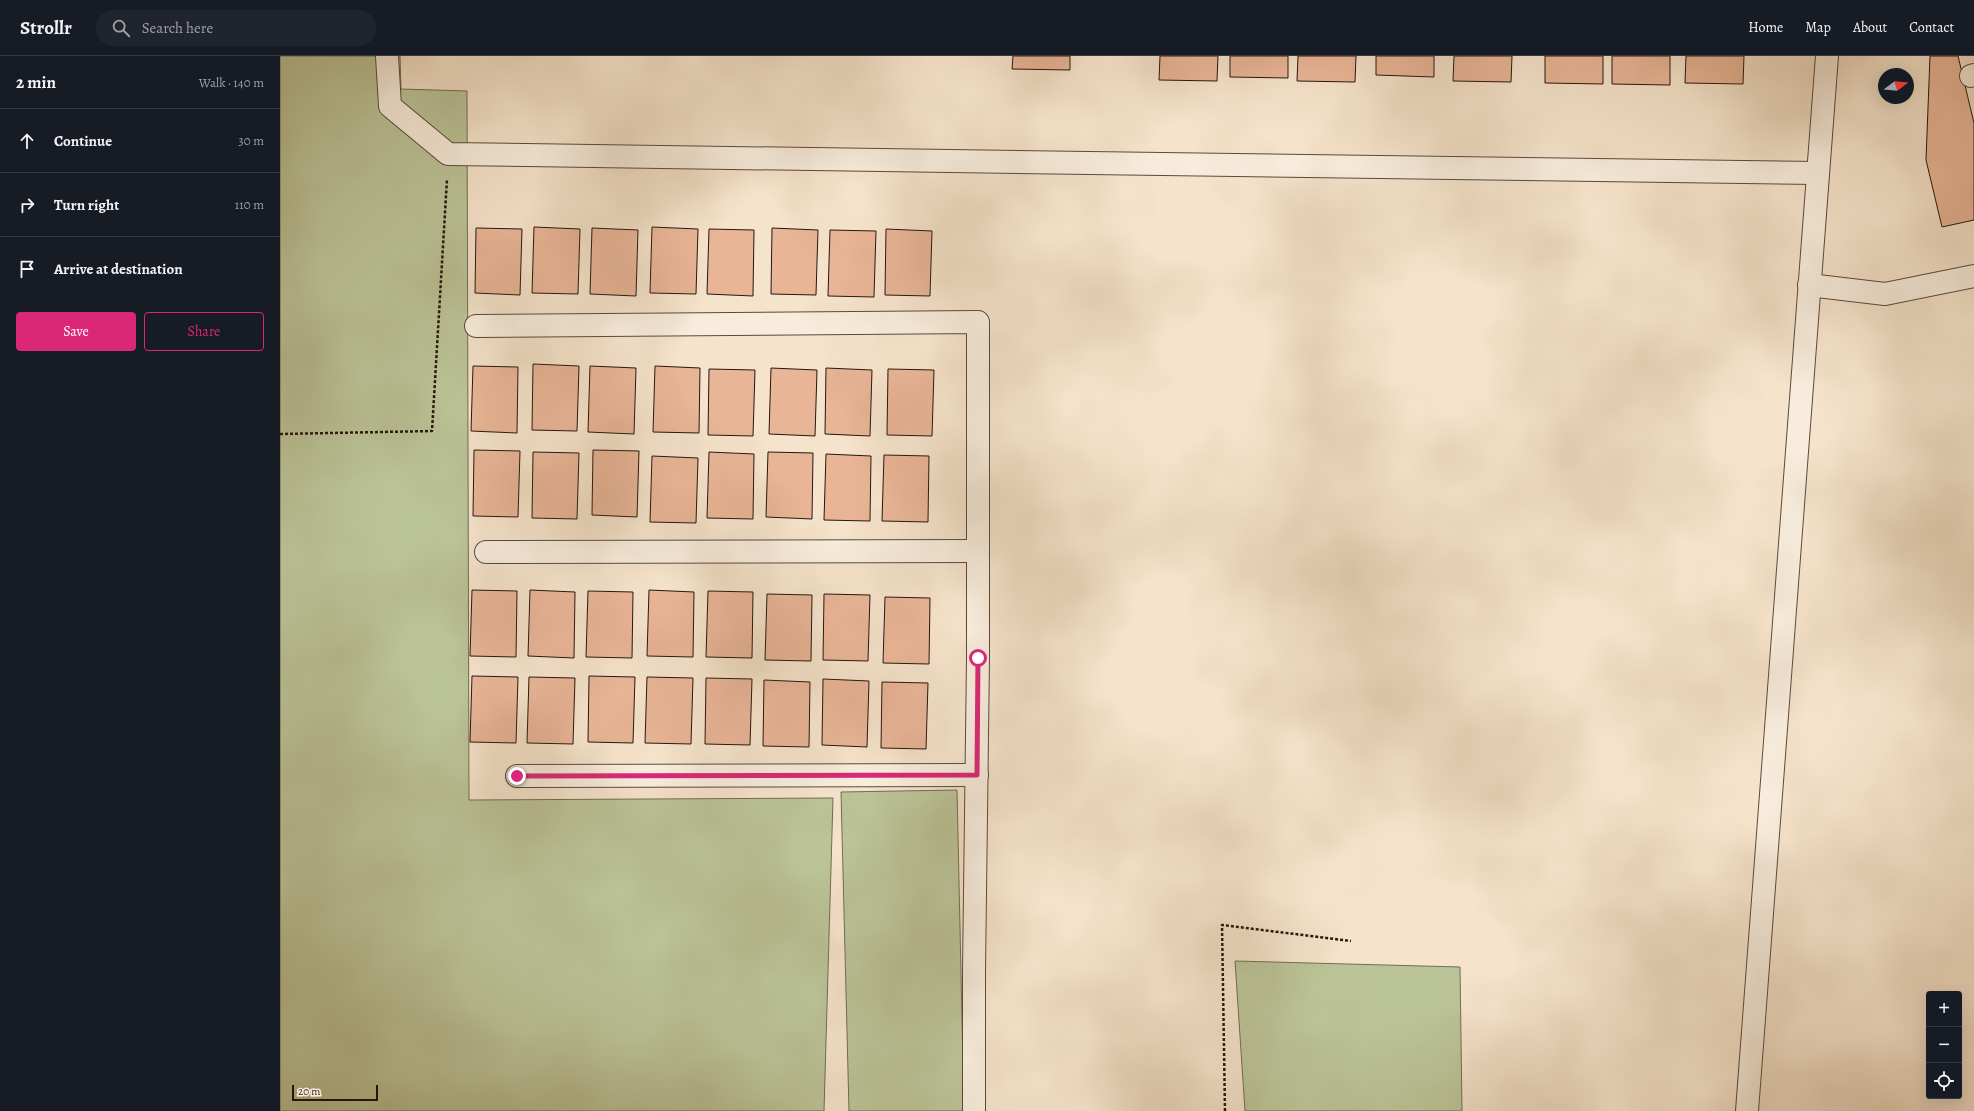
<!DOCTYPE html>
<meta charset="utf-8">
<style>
body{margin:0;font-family:Alegreya,serif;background:#20242c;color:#f1f3f6}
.controls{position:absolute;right:12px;bottom:12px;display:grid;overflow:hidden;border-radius:4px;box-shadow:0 4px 16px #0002}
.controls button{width:36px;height:36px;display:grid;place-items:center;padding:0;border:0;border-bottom:1px solid #363941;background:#171b24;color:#f1f3f6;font:20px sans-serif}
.compass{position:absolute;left:1598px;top:12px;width:36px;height:36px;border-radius:50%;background:#171b24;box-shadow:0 4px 16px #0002;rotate:74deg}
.scale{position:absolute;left:12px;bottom:10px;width:86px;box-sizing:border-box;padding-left:4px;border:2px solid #27160e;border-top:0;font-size:11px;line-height:14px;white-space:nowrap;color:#27160e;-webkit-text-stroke:3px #f8eddd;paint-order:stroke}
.stop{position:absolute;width:12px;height:12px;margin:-9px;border:3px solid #db2777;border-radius:50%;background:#fff}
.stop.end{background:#db2777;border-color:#fff;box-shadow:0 1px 4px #0008}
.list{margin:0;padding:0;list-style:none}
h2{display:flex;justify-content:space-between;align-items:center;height:52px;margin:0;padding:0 16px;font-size:17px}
h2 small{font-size:13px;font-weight:400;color:#9ea1a6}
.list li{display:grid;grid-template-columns:26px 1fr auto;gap:12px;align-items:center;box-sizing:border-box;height:64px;padding:0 16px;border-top:1px solid #363941}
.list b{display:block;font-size:15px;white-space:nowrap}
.list em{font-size:13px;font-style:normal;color:#9ea1a6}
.actions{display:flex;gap:8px;padding:12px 16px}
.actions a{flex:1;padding:9px 0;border:1px solid #db2777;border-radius:4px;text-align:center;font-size:14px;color:#db2777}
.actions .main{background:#db2777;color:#fff}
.icon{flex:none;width:22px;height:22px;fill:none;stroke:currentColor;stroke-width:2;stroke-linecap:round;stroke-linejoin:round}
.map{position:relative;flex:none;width:1694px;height:1055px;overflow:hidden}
header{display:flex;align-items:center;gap:24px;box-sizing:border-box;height:56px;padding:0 20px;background:#171b24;border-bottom:1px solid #363941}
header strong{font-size:19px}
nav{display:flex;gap:22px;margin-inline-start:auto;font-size:14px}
.search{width:280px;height:36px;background:#20242c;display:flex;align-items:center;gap:10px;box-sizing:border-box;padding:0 14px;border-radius:22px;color:#9ea1a6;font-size:15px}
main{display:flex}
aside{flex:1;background:#171b24}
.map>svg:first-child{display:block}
</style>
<header>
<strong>Strollr</strong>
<div class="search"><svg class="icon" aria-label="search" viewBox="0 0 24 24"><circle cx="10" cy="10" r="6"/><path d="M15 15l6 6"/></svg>Search here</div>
<nav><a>Home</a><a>Map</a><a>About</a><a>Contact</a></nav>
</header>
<main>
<aside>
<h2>2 min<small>Walk · 140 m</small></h2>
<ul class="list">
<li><svg class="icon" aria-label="ahead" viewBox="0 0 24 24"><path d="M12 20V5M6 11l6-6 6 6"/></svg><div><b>Continue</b></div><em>30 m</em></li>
<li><svg class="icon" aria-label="right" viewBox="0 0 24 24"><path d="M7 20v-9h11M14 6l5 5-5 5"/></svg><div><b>Turn right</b></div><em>110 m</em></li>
<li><svg class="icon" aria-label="arrive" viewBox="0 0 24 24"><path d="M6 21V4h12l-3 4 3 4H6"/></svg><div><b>Arrive at destination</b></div></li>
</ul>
<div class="actions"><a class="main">Save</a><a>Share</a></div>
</aside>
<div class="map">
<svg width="1694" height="1055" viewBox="0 0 1694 1055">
<rect width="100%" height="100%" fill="#f5e3cb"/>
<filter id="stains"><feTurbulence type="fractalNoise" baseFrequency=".005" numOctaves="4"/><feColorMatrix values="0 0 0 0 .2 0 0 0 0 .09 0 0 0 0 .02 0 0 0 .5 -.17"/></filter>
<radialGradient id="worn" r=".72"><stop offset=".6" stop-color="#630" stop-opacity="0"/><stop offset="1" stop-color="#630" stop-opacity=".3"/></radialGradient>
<!-- green -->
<g fill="#bbc498" stroke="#716d53">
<polygon points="0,0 120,0 121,33 187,35 189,744 553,742 544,1055 0,1055"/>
<polygon points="677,734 684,1055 569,1055 561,736"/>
<polygon points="955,905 1180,911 1182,1055 965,1055"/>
</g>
<!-- building -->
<g fill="#e9b597" stroke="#27160e">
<polygon points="733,0 790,0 790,14 732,13"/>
<polygon points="880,0 938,0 937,25 879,24"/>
<polygon points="950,0 1008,0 1008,22 950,21"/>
<polygon points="1018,0 1076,0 1075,26 1017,25"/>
<polygon points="1096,0 1154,0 1154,21 1096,19"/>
<polygon points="1174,0 1232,0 1231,26 1173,25"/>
<polygon points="1265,0 1323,0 1323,28 1265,27"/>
<polygon points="1332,0 1390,0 1390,29 1332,28"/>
<polygon points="1406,0 1464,0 1463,28 1405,27"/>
<polygon points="1650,0 1678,0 1694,67 1694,164 1662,171 1646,104"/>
<polygon points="254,171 300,173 298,238 252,237"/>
<polygon points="372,171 418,173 416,238 370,237"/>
<polygon points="196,172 242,173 240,239 195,237"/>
<polygon points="312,172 358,174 356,240 310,238"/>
<polygon points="492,172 538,174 536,239 491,238"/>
<polygon points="429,173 474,174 473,240 427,238"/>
<polygon points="606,173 652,175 650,240 605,239"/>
<polygon points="550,174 596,175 594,241 548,240"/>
<polygon points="253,308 299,310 297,375 252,374"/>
<polygon points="193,310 238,311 237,377 191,375"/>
<polygon points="310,310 356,312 354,378 308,376"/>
<polygon points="375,310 420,312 419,377 373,376"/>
<polygon points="491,312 537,314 535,380 489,378"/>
<polygon points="546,312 592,314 590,380 545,378"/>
<polygon points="429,313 475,314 473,380 428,379"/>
<polygon points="608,313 654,314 652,380 607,379"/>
<polygon points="194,394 240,395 238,461 193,460"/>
<polygon points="313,394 359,395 357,461 312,459"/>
<polygon points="253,396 299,397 297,463 252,462"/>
<polygon points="429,396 474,398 473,463 427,462"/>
<polygon points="488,396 533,397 532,463 486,461"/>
<polygon points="546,398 591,400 590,465 544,464"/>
<polygon points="604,399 649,400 648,466 602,465"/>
<polygon points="372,400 418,402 416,467 370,466"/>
<polygon points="192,534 237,535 236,601 190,600"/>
<polygon points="250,534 295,536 294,602 248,600"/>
<polygon points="369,534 414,536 413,601 367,600"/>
<polygon points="308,535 353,536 352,602 306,601"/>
<polygon points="428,535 473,536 472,602 426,601"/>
<polygon points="487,538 532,539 531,605 485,604"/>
<polygon points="544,538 590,539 588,605 543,604"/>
<polygon points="605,541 650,542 649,608 603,607"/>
<polygon points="192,620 238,621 236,687 190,686"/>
<polygon points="309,620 355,621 353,687 308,686"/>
<polygon points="249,621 295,622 293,688 247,687"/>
<polygon points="367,621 413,622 411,688 365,687"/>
<polygon points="426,622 472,623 470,689 425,688"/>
<polygon points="543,623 589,625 587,691 542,689"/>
<polygon points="484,624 530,626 529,691 483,690"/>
<polygon points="602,626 648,627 646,693 601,692"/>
</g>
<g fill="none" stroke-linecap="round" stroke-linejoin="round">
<!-- street casing -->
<g stroke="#5a493d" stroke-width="24">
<g id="street">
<polyline points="107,0 110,50 168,98 1538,117"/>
<polyline points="1691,20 1694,19"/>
<polyline points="1529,229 1605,238 1694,220"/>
<polyline points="196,270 698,266 698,602 694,915 694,1055"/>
<polyline points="206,496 698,495"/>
<polyline points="237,720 697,719"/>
<polyline points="1467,1055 1547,0"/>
</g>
</g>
<!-- path -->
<g stroke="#27160e" stroke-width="2.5" stroke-dasharray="3 2" stroke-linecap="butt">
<polyline points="0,378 152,375 167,123"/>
<polyline points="945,1055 942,869 1071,885"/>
</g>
<!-- street -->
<use href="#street" stroke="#f8eddd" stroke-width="22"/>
</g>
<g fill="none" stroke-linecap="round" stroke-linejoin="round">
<!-- route -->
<polyline stroke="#db2777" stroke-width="5" points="237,720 697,719 698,602"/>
</g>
<rect width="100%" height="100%" filter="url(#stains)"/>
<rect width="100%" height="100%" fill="url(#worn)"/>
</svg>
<div class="controls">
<button>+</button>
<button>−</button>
<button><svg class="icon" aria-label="locate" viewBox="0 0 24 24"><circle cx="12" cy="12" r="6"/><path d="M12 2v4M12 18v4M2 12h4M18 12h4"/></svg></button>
</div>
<svg class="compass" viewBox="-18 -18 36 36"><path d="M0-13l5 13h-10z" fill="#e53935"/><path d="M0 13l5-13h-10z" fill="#9ea1a6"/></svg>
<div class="scale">20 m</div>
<div class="stop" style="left:698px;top:602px"></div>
<div class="stop end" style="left:237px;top:720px"></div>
</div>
</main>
